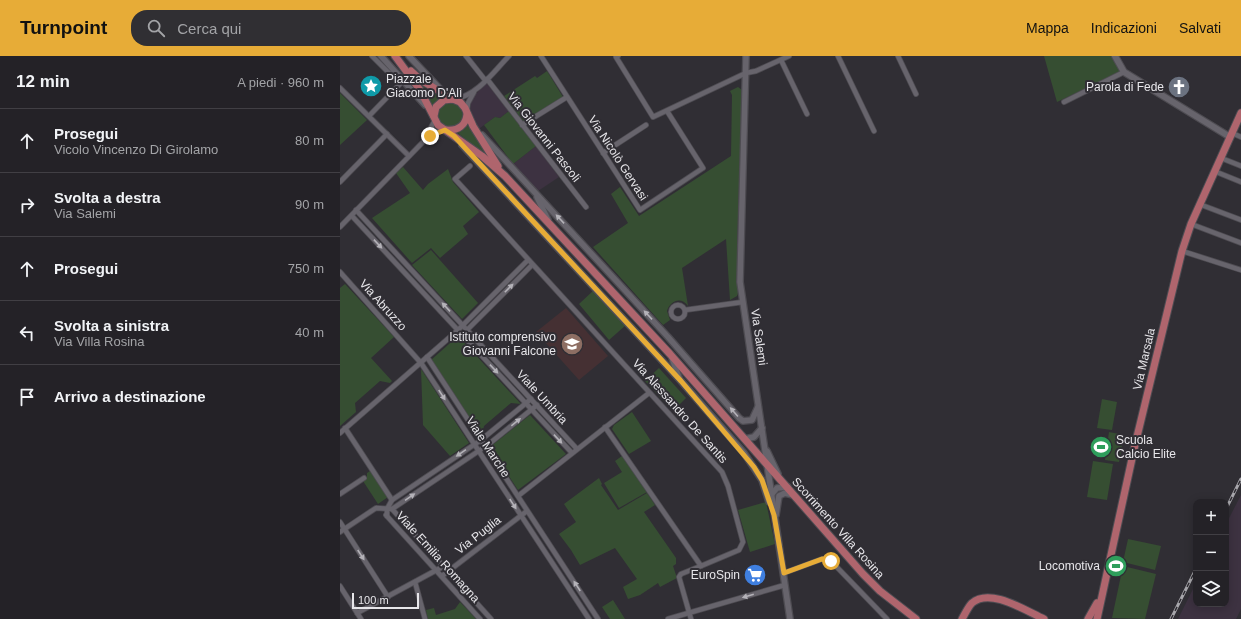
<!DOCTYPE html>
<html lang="it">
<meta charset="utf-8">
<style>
body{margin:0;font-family:Arial,sans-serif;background:#302f33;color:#f1f3f6}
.controls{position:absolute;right:12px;bottom:12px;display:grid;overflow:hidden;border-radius:8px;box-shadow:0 2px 10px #0003}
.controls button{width:36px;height:36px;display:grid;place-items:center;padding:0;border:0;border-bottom:1px solid #413f44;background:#242227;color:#f1f3f6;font:20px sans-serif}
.scale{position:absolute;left:12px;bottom:10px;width:67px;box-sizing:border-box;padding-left:4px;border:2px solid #e7e6ea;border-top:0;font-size:11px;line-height:14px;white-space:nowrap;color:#e7e6ea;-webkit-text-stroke:3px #302e34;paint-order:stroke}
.stop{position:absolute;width:12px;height:12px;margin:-9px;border:3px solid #e7ac37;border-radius:50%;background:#fff}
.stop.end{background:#e7ac37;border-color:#fff;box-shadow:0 1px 4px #0008}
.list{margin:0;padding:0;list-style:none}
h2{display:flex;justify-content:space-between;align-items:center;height:52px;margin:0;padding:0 16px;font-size:17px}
h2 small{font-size:13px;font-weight:400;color:#a3a4a7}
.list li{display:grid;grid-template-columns:26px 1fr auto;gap:12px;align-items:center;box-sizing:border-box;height:64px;padding:0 16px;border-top:1px solid #413f44}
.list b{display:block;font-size:15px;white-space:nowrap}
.list p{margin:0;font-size:13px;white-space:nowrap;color:#a3a4a7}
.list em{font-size:13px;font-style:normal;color:#a3a4a7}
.icon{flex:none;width:22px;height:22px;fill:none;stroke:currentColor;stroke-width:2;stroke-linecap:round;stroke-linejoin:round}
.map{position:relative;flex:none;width:901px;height:563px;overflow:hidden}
header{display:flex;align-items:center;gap:24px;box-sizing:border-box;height:56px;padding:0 20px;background:#e7ac37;color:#111}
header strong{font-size:19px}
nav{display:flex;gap:22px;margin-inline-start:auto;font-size:14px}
.search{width:280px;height:36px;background:#302f33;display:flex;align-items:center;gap:10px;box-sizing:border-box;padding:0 14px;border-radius:16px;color:#a3a4a7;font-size:15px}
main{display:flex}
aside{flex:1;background:#242227}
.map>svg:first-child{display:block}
</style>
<header>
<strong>Turnpoint</strong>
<div class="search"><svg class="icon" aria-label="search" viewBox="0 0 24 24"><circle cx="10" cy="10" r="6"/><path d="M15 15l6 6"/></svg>Cerca qui</div>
<nav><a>Mappa</a><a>Indicazioni</a><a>Salvati</a></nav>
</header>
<main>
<aside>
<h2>12 min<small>A piedi · 960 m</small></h2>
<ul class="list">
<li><svg class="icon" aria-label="ahead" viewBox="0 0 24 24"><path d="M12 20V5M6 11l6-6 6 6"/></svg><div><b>Prosegui</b><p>Vicolo Vincenzo Di Girolamo</p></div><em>80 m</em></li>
<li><svg class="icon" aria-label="right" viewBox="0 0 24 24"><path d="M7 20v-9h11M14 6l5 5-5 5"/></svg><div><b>Svolta a destra</b><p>Via Salemi</p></div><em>90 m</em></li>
<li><svg class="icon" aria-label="ahead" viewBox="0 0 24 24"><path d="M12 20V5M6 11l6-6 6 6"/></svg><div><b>Prosegui</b></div><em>750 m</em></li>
<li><svg class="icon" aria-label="left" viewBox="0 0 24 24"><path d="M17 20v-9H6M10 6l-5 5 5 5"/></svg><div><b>Svolta a sinistra</b><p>Via Villa Rosina</p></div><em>40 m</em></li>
<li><svg class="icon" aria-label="arrive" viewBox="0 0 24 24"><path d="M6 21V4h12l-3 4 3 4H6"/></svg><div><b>Arrivo a destinazione</b></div></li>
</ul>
</aside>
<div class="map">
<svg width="901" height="563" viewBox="0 0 901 563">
<rect width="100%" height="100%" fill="#302e34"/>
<!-- industrial -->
<g fill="#3d3241">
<polygon points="146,26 169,55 160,62 155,61 140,72 135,68 130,55 131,47 134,40"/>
<polygon points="196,90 219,121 198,135 173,108"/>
<polygon points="901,439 901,553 896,563 838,563 856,527 856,548 886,548 886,468"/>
</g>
<!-- education -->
<polygon fill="#453033" points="226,252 268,300 239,324 196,276"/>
<!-- green -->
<g fill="#364e32">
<polygon points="704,0 772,0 780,16 717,46"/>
<polygon points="207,15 223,41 184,66 164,40 195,20 197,22"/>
<polygon points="77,25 101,41 92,51"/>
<path d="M398 31 402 34 397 192 398 237 397 240 390 244 386 183 342 212 348 250C341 240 330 245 327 255L330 264 323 269 253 191 288 167 271 138 280 131 299 160 391 100 392 39 390 35Z"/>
<polygon points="0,37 27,64 0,89"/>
<circle cx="110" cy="59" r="13"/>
<polygon points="169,55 196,90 173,108 144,69 155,61 160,62"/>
<polygon points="128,69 149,102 118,77"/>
<polygon points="63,111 83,134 88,128 108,113 113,126 139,156 123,170 128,178 100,202 91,192 72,207 32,162 70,137 56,117"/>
<polygon points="91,194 138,247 122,263 72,209"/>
<polygon points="5,228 54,281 31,302 52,325 50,327 40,325 15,347 16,356 0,370 0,232"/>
<polygon points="254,234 286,269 269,284 239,248"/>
<polygon points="118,280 181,348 171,347 144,370 142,380 91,304"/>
<polygon points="319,312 346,342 333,355 305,325"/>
<polygon points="81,313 129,387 110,400 83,369"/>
<polygon points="762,343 777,346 772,374 757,372"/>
<polygon points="292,356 311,385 289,398 272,373 274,369"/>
<polygon points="190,359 226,398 178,434 150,391"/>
<polygon points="769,376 784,379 779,406 765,404"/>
<polygon points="282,400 307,436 279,452 264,427 282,416 275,405"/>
<polygon points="753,405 773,408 767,444 747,441"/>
<polygon points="30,415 48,441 38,448 23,425 27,422 27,417"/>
<polygon points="259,422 262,428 261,429 278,454 307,437 315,449 304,456 336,502 336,508 333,510 337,522 320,531 318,527 300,539 288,543 283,531 297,523 275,492 240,509 231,494 219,478 236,466 224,448"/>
<polygon points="426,446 435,488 410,496 398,454"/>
<polygon points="788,483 821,490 815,514 783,506"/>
<polygon points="783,510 816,518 805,563 772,562"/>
<polygon points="273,544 285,563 270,563 262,551"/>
<polygon points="120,546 136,563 88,563 86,554 94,552 96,559 115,553"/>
</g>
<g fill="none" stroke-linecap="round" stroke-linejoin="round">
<!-- minor casing -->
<g stroke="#4e4c52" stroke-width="6">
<g id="minor">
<polyline points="126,0 145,24"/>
<polyline points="201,0 300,154 363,112 327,55"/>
<polyline points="278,0 276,1 313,61 406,17 416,15 449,0"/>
<polyline points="498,0 534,75"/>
<polyline points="558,0 576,38"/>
<polyline points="441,4 467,58"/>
<polyline points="147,23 246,151"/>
<polyline points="0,32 69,100"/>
<path d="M115 43C138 39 154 15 169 0"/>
<polyline points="724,46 784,16"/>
<polyline points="127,55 128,47 134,36"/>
<polyline points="29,60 60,28 32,0"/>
<polyline points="182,69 227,41"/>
<polyline points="892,77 901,81"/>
<polyline points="86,81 95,64"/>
<polyline points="263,97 306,69"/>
<polyline points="881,102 901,110"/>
<polyline points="130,110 115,123 382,416 388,430 403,486 399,494 361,510 265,371"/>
<polyline points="874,115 901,126"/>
<polyline points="0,126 47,78"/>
<polyline points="859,148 901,164"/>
<polyline points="16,154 237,393"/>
<polyline points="12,160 232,397"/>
<polyline points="851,168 901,187"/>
<polyline points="0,171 83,86 97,76 105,74"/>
<polyline points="842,195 901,214"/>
<polyline points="0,216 81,307 249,563"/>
<circle cx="338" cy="256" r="7"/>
<polyline points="345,254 403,246"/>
<polyline points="122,279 192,209"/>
<polyline points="87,301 258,563"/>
<polyline points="5,372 52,444"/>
<polyline points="0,377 118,274 188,204"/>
<polyline points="0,438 24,422"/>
<polyline points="178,440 309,337"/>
<polyline points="52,453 151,563"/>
<polyline points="46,459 140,563"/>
<polyline points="47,460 47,453 52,444 141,384 191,343"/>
<polyline points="0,466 48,541"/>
<polyline points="0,476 36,452 52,453 149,388 197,349"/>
<polyline points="444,517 482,503 491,505 547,563"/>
<polyline points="102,520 187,455"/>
<polyline points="75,526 85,563"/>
<polyline points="0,530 21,563"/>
<polyline points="17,557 104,510"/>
<polyline points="328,563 445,529"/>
<polyline points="351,563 339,521 341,518 361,510"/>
</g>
</g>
<!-- tertiary casing -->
<g stroke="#4e4c52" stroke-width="8">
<g id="tertiary">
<polyline points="41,0 85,49"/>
<polyline points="69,0 101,34"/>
<polyline points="406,0 400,226 450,563"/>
<polyline points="142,79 328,281 399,362 403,365 412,364 418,351"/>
<polyline points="122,89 341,325 404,397 422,424 429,446"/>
<polyline points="197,141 208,164"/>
<polyline points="332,302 339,322"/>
<polyline points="405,383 414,381 422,372"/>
<polyline points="427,395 438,418"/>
<polyline points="431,439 437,432 448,431"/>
<polyline points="436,459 439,440 445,437 453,439"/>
</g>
</g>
<!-- secondary casing -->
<g stroke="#4e4c52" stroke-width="8">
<polyline id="secondary" points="775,0 784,16 890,81"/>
</g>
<!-- primary casing -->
<g stroke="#4e4c52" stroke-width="9">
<g id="primary">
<polyline points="55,0 80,34 98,69 142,100 165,120 330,298 523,518 540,535 576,563"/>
<polyline points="71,15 81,24 112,43"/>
<polyline points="94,60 96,51 104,44 113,43 120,46 125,52 133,70 158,110"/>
<path d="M106 74C118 75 126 69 127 58"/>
<path d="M622 563C625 558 628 551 632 547 650 531 686 555 704 563"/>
<polyline points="748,563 757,547"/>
<polyline points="757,563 795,389 842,195 851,168 901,57"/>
</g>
</g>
<!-- minor -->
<use href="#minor" stroke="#67646c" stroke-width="4.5"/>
<!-- tertiary -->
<use href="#tertiary" stroke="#67646c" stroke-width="5.5"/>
<!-- secondary -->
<use href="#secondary" stroke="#67646c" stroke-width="6"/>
<!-- primary -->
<use href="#primary" stroke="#af656d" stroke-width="7"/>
<!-- rail casing -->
<g stroke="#a8a7ac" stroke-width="3">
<g id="rail">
<polyline points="886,453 901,423"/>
<polyline points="831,563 856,513"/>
</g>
</g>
<!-- rail -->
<use href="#rail" stroke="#302e34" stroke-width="1.5" stroke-dasharray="4.5" stroke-linecap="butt"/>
</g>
<!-- one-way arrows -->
<defs><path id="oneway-solid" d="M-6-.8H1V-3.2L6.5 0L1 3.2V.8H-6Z"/></defs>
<g fill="#b4b2b8">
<use href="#oneway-solid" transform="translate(220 163) rotate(-133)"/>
<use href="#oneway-solid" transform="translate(38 188) rotate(47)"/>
<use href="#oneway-solid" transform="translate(169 232) rotate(-45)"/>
<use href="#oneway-solid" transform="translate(106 251) rotate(-133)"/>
<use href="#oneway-solid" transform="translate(308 259) rotate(-133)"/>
<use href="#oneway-solid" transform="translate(154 313) rotate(47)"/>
<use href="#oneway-solid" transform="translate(102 339) rotate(57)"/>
<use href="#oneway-solid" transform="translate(394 356) rotate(-131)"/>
<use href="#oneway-solid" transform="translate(176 366) rotate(-39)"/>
<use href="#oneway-solid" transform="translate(218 383) rotate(47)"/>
<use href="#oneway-solid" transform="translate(121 397) rotate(146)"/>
<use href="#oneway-solid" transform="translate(70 441) rotate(-34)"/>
<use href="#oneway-solid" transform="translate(173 448) rotate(57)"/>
<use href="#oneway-solid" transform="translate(21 499) rotate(57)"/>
<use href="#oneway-solid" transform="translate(237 530) rotate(-123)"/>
<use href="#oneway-solid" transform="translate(408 540) rotate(164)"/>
</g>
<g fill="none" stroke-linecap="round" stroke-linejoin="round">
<!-- route -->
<polyline stroke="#e7ac37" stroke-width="5" points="90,80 105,74 114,80 341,325 414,411 422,424 434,459 444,517 482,503 491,505"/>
</g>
<!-- icons -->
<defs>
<g id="sight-disc" transform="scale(1.15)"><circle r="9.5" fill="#0f9aa8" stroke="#302e34"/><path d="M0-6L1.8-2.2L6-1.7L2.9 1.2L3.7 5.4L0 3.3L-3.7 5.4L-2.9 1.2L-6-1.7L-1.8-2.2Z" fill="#fff"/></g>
<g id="church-disc" transform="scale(1.15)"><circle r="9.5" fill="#6b7280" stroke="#302e34"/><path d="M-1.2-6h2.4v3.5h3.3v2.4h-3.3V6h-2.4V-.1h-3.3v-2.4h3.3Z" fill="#fff"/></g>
<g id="school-disc" transform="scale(1.15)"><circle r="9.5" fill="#8d6e63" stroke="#302e34"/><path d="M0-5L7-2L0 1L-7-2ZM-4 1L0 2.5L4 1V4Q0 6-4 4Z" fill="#fff"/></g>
<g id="stadium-disc" transform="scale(1.15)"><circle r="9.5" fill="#2e9e5b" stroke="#302e34"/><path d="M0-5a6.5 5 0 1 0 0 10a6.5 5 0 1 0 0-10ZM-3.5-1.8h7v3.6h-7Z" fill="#fff"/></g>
<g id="supermarket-disc" transform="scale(1.15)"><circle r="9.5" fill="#3f7fe0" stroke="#302e34"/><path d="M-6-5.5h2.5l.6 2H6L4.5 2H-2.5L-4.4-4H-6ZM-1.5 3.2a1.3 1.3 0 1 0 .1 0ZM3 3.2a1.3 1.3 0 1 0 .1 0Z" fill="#fff"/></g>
</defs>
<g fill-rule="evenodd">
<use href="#sight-disc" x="31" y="30"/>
<use href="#church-disc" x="839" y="31"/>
<use href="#school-disc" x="232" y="288"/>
<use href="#stadium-disc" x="761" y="391"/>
<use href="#stadium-disc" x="776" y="510"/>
<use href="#supermarket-disc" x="415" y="519"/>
</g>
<g text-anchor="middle" stroke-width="4" stroke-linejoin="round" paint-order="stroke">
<!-- poi labels -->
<g font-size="12" fill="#e7e6ea" stroke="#302e34" text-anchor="end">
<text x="46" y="27" text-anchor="start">Piazzale<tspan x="46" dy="14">Giacomo D'Alì</tspan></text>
<text x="824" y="35">Parola di Fede</text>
<text x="216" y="285">Istituto comprensivo<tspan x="216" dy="14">Giovanni Falcone</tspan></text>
<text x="776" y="388" text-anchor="start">Scuola<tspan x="776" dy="14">Calcio Elite</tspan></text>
<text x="760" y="514">Locomotiva</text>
<text x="400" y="523">EuroSpin</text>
</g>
<!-- street labels -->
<g font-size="12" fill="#e7e6ea" stroke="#302e34">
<text transform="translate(204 81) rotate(52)" y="4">Via Giovanni Pascoli</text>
<text transform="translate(278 102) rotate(57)" y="4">Via Nicolò Gervasi</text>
<text transform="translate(43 249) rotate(48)" y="4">Via Abruzzo</text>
<text transform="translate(419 281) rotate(82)" y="4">Via Salemi</text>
<text transform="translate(804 303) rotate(-77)" y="4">Via Marsala</text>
<text transform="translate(202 341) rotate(47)" y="4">Viale Umbria</text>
<text transform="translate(340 355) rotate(48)" y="4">Via Alessandro De Santis</text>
<text transform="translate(148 391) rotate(57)" y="4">Viale Marche</text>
<text transform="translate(498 472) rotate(48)" y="4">Scorrimento Villa Rosina</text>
<text transform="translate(138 479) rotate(-38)" y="4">Via Puglia</text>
<text transform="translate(98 501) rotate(48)" y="4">Viale Emilia Romagna</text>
</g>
</g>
</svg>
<div class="controls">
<button>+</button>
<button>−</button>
<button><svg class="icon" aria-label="layers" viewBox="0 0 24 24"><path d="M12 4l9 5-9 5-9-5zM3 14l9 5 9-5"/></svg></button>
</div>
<div class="scale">100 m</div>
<div class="stop" style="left:491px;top:505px"></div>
<div class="stop end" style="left:90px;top:80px"></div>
</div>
</main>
